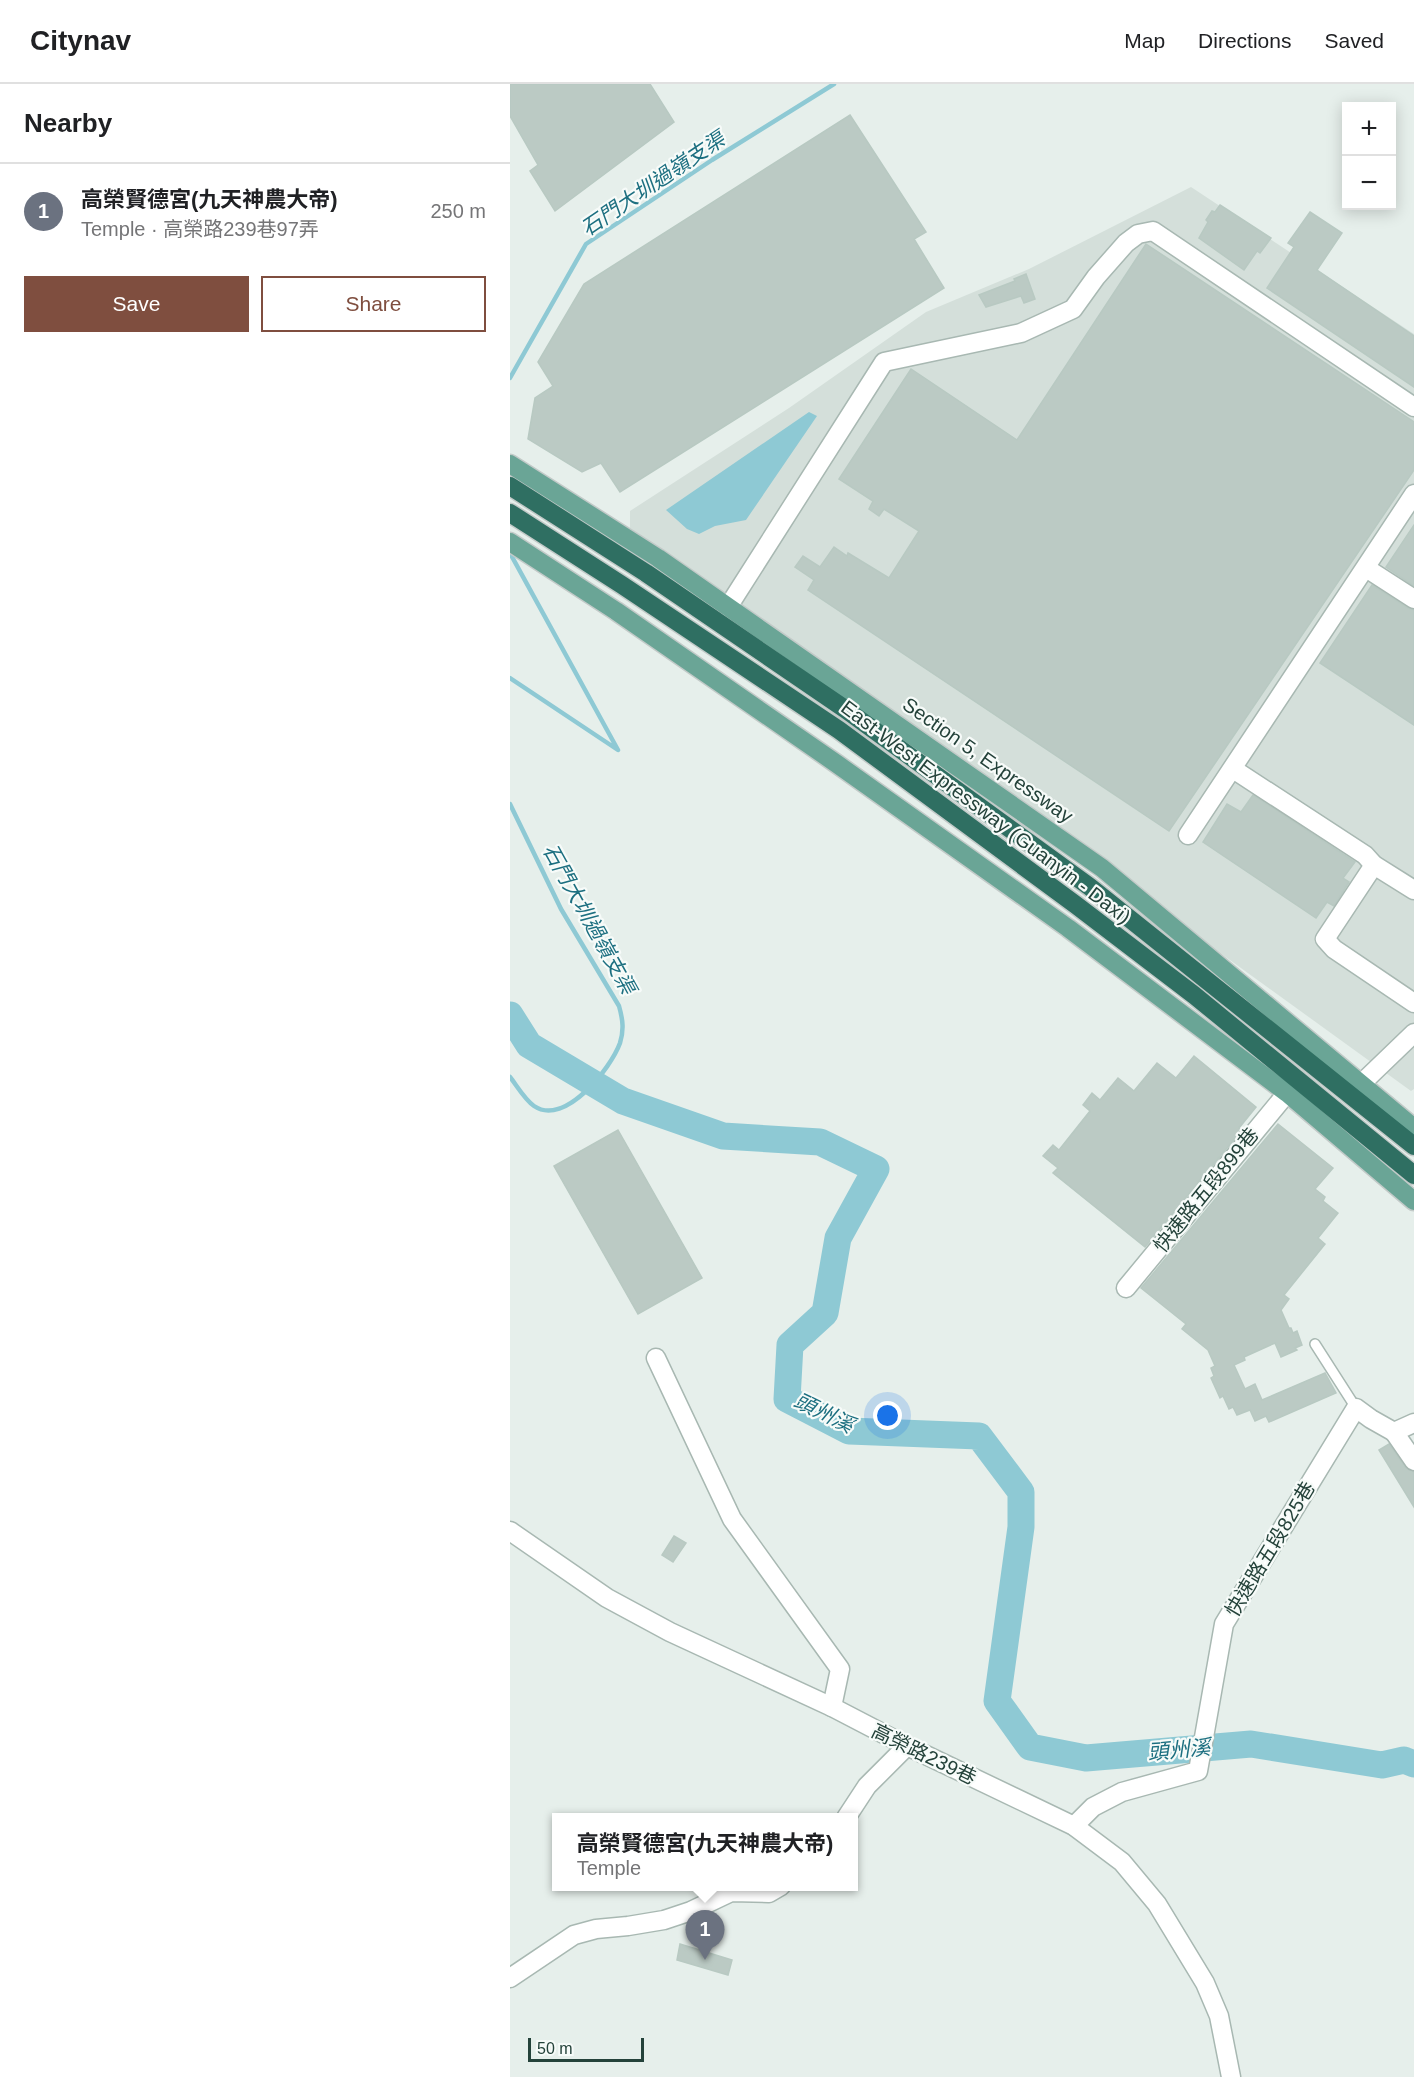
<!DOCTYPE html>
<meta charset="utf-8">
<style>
body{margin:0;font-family:Helvetica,"Noto Sans TC",sans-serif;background:#f6f6f6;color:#202124}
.controls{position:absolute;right:18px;top:18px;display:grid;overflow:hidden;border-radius:0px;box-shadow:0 3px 15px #0003}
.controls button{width:54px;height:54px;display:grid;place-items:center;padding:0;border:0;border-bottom:2px solid #e0e0e0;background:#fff;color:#202124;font:30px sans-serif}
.scale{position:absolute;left:18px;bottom:15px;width:116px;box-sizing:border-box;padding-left:6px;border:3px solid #24423a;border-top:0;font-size:16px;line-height:21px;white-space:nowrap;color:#24423a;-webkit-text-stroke:4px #f7fbf9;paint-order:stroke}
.you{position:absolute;left:378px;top:1332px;width:21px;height:21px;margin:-15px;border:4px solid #fff;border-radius:50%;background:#1a73e8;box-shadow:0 0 0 9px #1a73e833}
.badge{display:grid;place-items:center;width:39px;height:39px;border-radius:50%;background:#7f4e3f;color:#fff;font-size:20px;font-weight:700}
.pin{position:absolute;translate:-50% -50px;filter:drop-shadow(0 2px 3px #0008)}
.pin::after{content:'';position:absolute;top:32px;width:21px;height:18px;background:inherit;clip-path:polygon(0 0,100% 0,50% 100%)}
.popup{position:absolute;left:42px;top:1729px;width:306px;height:78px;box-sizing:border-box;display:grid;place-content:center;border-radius:0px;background:#fff;filter:drop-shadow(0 2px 4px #0005);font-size:20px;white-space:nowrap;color:#757577}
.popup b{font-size:22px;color:#202124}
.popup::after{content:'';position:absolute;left:50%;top:100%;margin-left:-12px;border:12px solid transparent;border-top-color:#fff}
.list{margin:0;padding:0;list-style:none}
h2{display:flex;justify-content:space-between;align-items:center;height:78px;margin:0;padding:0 24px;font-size:26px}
h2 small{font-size:20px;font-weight:400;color:#757577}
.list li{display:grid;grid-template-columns:39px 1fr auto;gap:18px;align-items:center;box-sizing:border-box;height:96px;padding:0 24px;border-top:2px solid #e0e0e0}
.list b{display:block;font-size:22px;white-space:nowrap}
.list p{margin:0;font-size:20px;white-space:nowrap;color:#757577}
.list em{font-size:20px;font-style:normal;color:#757577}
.actions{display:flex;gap:12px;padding:18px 24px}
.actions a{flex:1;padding:14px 0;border:2px solid #7f4e3f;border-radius:0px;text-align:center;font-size:21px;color:#7f4e3f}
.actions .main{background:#7f4e3f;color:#fff}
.map{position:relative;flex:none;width:904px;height:1993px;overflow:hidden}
header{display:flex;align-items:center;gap:36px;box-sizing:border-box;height:84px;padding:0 30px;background:#fff;border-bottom:2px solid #e0e0e0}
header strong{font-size:28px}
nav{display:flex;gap:33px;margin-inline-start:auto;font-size:21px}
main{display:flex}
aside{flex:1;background:#fff}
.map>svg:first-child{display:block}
</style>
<header>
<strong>Citynav</strong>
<nav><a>Map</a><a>Directions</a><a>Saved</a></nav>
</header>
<main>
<aside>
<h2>Nearby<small></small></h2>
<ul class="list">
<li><span class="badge" style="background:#6b7280">1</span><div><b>高榮賢德宮(九天神農大帝)</b><p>Temple · 高榮路239巷97弄</p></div><em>250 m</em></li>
</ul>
<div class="actions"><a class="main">Save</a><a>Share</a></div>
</aside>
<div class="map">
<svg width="904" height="1993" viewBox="0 0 904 1993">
<rect width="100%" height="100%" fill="#e6efeb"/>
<!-- built -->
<polygon fill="#d4dfda" points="681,103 904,250 904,1005 901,1007 203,502 120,444 120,427 279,324 416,228 519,185"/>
<!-- water -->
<polygon fill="#8ec9d4" points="299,328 307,332 236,436 205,442 189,450 177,445 156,426"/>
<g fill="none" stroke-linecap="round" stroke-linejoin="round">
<!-- stream -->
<g stroke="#8ec9d4" stroke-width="4.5">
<polyline points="0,294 76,160 202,76 324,0"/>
<polyline points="0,469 108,666 0,594"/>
<path d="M0 720 51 825 109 922C113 936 114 946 110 959 101 984 55 1043 24 1022 15 1016 7 1002 0 993"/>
</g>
<!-- river -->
<polyline stroke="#8ec9d4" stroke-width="27" points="0,931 19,961 113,1017 213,1052 310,1058 366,1085 328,1154 315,1229 280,1261 277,1315 339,1347 469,1352 511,1408 511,1443 487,1617 520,1663 576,1674 741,1660 872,1681 894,1676 904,1680"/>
</g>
<!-- building -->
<g fill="#bbcac4" stroke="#b8c9c2" stroke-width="1.5">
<polygon points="0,0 140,0 164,38 45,127 20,87 28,81 0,32"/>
<polygon points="340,31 416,148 404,155 434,204 110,408 91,379 72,388 18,355 25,314 43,302 28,278 74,200"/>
<polygon points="710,121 761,154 750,169 747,167 734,186 689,154 698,138 696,136 702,127 705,128"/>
<polygon points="800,128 832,149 807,186 904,252 904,303 757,204 784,163 778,159"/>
<polygon points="636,160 904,338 904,386 659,747 298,506 304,496 285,483 293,472 310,483 324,463 337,472 338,469 379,494 409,447 374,425 369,432 359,425 363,417 329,395 401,285 507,356"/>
<polygon points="516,190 525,215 514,219 511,212 476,223 469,211 505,197 504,195"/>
<polygon points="904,441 904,502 876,483"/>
<polygon points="862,501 898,524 904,526 904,641 810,579"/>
<polygon points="743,711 845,778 833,794 839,798 824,822 817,818 806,834 693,758 717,720 731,728"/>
<polygon points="684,972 746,1023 729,1044 732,1046 635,1163 543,1089 548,1084 533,1072 543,1061 549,1066 580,1027 573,1021 582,1009 590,1016 608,994 624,1007 647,979 666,994"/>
<polygon points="768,1040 823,1084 805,1105 815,1113 813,1117 828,1129 808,1154 815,1160 774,1211 779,1215 771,1226 779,1244 781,1244 783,1249 787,1247 792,1261 785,1264 787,1266 771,1273 765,1259 734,1273 735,1276 724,1281 735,1305 745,1300 752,1316 815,1289 826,1309 759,1338 756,1332 745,1337 740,1326 727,1331 723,1323 719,1325 713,1312 710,1314 701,1294 704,1292 701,1284 705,1282 698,1266 672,1245 676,1240 631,1204"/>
<polygon points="108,1046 192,1194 128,1230 44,1082"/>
<polygon points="879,1360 895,1383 904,1388 904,1423 869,1366"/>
<polygon points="164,1452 176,1459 163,1478 152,1471"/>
<polygon points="170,1860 222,1876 218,1891 167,1876"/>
</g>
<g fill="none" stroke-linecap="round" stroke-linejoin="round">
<!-- lane casing -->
<g stroke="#a8b8b2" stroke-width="12">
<polyline id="lane" points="805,1260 846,1324"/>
</g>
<!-- street casing -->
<g stroke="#a8b8b2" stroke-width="21">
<g id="street">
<polyline points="856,484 904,515"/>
<polyline points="218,523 374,278 511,249 563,225 586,193 616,159 628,150 643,147 904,323"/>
<polyline points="723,685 855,771 864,781 904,806"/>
<polyline points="678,751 904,410"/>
<polyline points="864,781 815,855 824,865 904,919"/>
<polyline points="851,1000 904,949"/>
<polyline points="616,1204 777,1009"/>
<polyline points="146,1274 222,1435 330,1585 322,1623"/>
<polyline points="884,1348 904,1377"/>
<polyline points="0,1447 97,1514 160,1548 322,1623 397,1662 564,1742 612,1778 647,1820 695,1899 709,1932 721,1993"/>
<polyline points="336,1734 357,1702 397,1662"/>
<polyline points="564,1742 583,1723 612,1708 688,1687 714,1540 846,1324 861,1335 884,1348 904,1339"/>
<polyline points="0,1894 64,1851 86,1845 118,1842 154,1836 181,1827 221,1808 259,1809 271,1802"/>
</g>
</g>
<!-- primary casing -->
<g stroke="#c2cac8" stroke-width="21">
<g id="primary">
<polyline points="0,380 148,474 592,784 904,1044"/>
<polyline points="0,458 106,527 327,680 558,844 777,1009 904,1117"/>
</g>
</g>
<!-- highway casing -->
<g stroke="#c2cac8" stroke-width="21">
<g id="highway">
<polyline points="0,402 136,489 335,625 580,803 904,1062"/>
<polyline points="0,429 112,501 329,646 566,821 684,911 904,1091"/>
</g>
</g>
<!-- lane -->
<use href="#lane" stroke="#fff" stroke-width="9"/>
<!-- street -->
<use href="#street" stroke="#fff" stroke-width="18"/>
<!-- primary -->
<use href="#primary" stroke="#6aa596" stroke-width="18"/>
<!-- highway -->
<use href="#highway" stroke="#2f6f62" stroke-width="18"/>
</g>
<g text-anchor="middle" stroke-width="4.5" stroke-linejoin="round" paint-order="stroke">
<!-- street labels -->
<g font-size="20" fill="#24423a" stroke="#f7fbf9">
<text transform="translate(478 676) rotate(35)" y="7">Section 5, Expressway</text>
<text transform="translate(476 728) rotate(37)" y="7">East-West Expressway (Guanyin - Daxi)</text>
<text transform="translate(696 1106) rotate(-51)" y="7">快速路五段899巷</text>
<text transform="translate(760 1465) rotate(-59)" y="7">快速路五段825巷</text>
<text transform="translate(414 1670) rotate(26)" y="7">高榮路239巷</text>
</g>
<!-- water labels -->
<g font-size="21" font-style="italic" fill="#1c6f80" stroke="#f7fbf9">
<text transform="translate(143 100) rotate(-34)" y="7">石門大圳過嶺支渠</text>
<text transform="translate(79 835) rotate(61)" y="7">石門大圳過嶺支渠</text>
<text transform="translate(314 1329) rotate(26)" y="7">頭州溪</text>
<text transform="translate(669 1666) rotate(-5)" y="7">頭州溪</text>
</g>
</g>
</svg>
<div class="controls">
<button>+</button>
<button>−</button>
</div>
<div class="scale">50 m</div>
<div class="you"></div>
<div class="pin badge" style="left:195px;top:1876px;background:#6b7280">1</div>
<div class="popup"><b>高榮賢德宮(九天神農大帝)</b>Temple</div>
</div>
</main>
